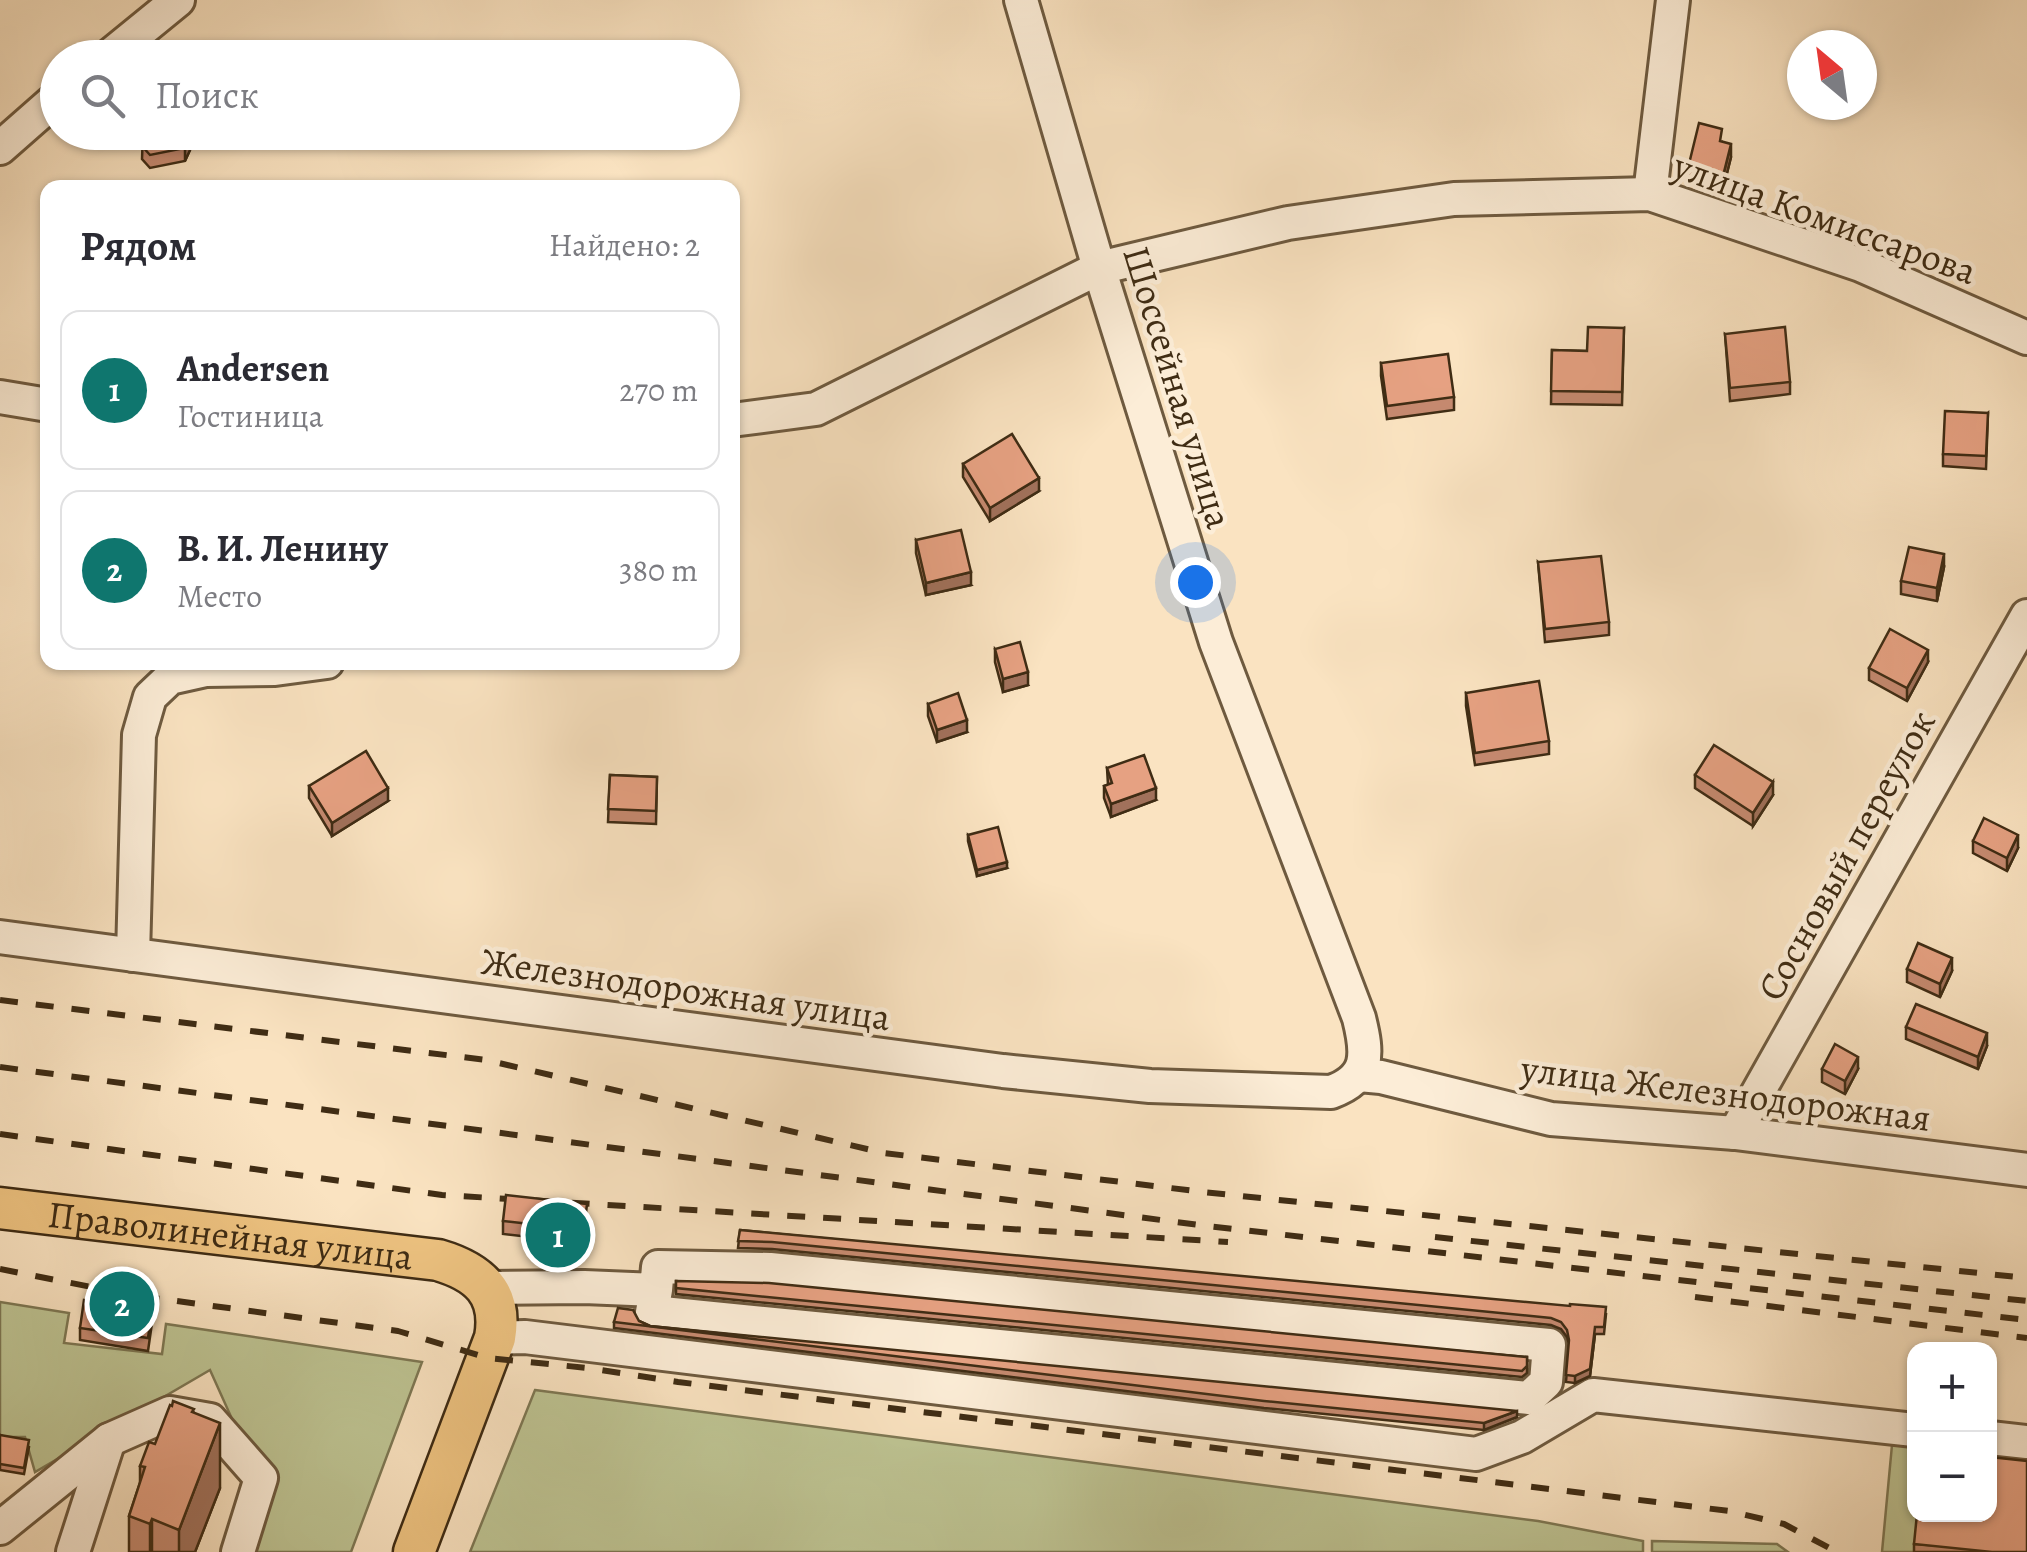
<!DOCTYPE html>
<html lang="ru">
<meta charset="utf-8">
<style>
body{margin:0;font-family:Alegreya,serif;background:#f7f7f7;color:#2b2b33}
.controls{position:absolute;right:30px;bottom:30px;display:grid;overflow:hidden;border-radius:20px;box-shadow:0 2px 8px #0004}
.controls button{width:90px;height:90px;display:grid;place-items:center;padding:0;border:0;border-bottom:2px solid #e1e1e2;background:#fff;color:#2b2b33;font:50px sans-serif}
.compass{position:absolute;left:1787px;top:30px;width:90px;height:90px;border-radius:50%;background:#fff;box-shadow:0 2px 8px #0004;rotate:331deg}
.you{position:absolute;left:1195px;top:582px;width:35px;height:35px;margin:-25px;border:8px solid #fff;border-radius:50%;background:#1a73e8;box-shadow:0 0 0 15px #1a73e833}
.badge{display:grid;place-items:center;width:65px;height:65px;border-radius:50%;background:#0f766e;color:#fff;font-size:32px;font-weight:700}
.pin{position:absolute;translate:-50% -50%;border:5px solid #fff;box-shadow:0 2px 10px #0006}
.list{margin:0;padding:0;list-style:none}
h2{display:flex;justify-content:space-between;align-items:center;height:130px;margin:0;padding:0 40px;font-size:42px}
h2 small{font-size:32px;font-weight:400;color:#7c7c81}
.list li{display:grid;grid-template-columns:65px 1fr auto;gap:30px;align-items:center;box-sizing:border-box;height:160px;margin:0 20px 20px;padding:0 20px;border:2px solid #e1e1e2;border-radius:20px}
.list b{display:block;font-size:38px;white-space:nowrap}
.list p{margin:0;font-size:32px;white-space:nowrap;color:#7c7c81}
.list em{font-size:32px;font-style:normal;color:#7c7c81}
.icon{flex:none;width:55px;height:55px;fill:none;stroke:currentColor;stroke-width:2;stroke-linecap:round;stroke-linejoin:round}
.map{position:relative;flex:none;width:2027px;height:1552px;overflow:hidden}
.search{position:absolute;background:#fff;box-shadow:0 2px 8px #0004;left:40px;top:40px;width:700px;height:110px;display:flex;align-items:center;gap:25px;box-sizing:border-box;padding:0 35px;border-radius:55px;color:#7c7c81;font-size:38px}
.panel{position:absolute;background:#fff;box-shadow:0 2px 8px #0004;left:40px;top:180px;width:700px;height:490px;border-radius:20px}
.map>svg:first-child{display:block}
</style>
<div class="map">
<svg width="2027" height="1552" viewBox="0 0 2027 1552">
<rect width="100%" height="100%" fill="#fae3c1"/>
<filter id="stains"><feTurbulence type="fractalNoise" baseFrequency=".002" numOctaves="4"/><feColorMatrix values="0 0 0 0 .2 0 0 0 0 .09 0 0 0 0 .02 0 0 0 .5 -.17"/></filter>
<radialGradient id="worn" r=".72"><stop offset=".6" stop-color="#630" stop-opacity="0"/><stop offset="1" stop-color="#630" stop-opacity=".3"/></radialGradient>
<!-- green -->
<g fill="#bec493" stroke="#7e7854" stroke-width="2.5">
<polygon points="0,1302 69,1313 64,1343 162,1354 166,1324 422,1362 351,1552 243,1552 264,1490 210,1370 35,1472 25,1437 0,1437"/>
<polygon points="535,1390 1538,1521 1643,1541 1643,1552 470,1552"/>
<polygon points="1892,1445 1914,1447 1914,1514 1990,1514 1990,1455 2027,1459 2027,1552 1882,1552"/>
<polygon points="1652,1541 1777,1544 1788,1552 1652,1552"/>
</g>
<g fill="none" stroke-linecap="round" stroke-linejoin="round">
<!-- minor casing -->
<g stroke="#6e5a3f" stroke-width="38">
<g id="minor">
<polyline points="107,58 178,0"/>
<polyline points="0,148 58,97"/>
<polyline points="1650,194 1673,0"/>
<polyline points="0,397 48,405"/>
<polyline points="732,420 816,409 1099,268 1288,223 1454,199 1650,194 1861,265 2027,338"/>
<path d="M0 937 1003 1071 1150 1086 1331 1092C1370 1078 1368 1054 1359 1018L1216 642 1099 268 1021 0"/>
<polyline points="133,955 139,735 150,697 170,678 206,670 275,669 327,662"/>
<polyline points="1359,1075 1381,1077 1551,1119 1735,1133 2027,1170"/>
<polyline points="1735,1133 2027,616"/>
<polyline points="487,1288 584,1287 656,1290 658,1267 770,1269 1549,1345 1546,1382 1529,1398 652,1312 656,1290"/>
<polyline points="495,1338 525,1337 1476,1454 1522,1437 1593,1395 1914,1430"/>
<polyline points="1990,1438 2027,1442"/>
<polyline points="0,1528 109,1440 170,1413 210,1420 261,1478 238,1552"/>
<polyline points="73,1552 109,1440"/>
</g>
</g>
<!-- major casing -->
<g stroke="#3f2c14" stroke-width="45">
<g id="major">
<path id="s1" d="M0 1208 438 1260C479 1272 503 1293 495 1338L414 1552"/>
</g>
</g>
<!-- minor -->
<use href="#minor" stroke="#fcedd7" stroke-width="32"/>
<!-- major -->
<use href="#major" stroke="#edc280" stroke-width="40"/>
<!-- rail -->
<g stroke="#3f2c14" stroke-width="6" stroke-dasharray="18 18" stroke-linecap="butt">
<polyline points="0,1000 486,1060 884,1153 1203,1192 2027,1278"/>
<polyline points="0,1067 1199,1225 2027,1320"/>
<polyline points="0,1134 442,1195 1228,1242"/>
<polyline points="1435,1237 2027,1301"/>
<polyline points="0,1269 132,1295 398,1331 488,1358 588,1368 678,1382 1729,1511 1784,1524 1837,1552"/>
<polyline points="1695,1297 2027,1338"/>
</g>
</g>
<!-- wall -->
<g fill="#c68a70" stroke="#3f2c14" stroke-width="2.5">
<polygon points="143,132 185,132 190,150 185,161 150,168 142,159"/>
<polygon points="1722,142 1731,157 1723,189 1688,180 1688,168"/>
<polygon points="1624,328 1622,405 1551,404 1552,350 1587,351"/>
<polygon points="1725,334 1790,382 1790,394 1730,401"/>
<polygon points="1381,363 1454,397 1454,410 1387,419 1381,376"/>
<polygon points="1988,413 1986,469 1943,466 1943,454"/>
<polygon points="963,464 1039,491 990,521 963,477"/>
<polygon points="916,540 971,585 926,595 916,553"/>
<polygon points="1538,562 1609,622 1609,635 1545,642"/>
<polygon points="1944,567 1937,601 1901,594 1901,581"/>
<polygon points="995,649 1028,685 1003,692 995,662"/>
<polygon points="1928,662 1907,701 1869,680 1869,668"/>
<polygon points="1466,693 1549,741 1549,754 1475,765 1466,706"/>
<polygon points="928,704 967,732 937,742 928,716"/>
<polygon points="1107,768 1156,800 1111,817 1104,798 1104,786 1108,785"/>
<polygon points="610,775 657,777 656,824 608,822"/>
<polygon points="1695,775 1773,795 1753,826 1695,788"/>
<polygon points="309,786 388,801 332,836 309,798"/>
<polygon points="968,835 1007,868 977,876 968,841"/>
<polygon points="1973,841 2018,848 2007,871 1973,853"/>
<polygon points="1907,969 1952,971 1940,997 1907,982"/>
<polygon points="1906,1027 1987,1046 1978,1069 1906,1039"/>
<polygon points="1822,1069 1858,1069 1845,1094 1822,1082"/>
<polygon points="587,1216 584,1243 503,1234 503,1221"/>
<polygon points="740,1230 1606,1314 1604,1334 1595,1334 1590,1376 1575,1383 1566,1382 1569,1344 1567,1337 1561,1329 1551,1325 772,1249 738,1248"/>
<polygon points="676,1281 1527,1357 1527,1373 1522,1377 676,1294"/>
<polygon points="639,1321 650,1326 1517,1417 1484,1430 1264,1408 614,1328 614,1322"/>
<polygon points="152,1323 148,1351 80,1340 80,1328"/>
<polygon points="194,1413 220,1488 195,1552 129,1552 129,1516 140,1483 140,1466 155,1444"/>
<polygon points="0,1435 29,1447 24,1474 0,1470"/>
<polygon points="1914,1544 2027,1552 1914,1552"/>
</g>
<!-- shaded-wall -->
<g fill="#a1715b" stroke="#3f2c14" stroke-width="2.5">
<polygon points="190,137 190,150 185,161 185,148"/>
<polygon points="1731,144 1731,157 1723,189 1723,176"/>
<polygon points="1039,478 1039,491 990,521 990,508"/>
<polygon points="1944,554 1944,567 1937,601 1937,588"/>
<polygon points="971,572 971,585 926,595 926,583"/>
<polygon points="1928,650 1928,662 1907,701 1907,688"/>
<polygon points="1028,672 1028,685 1003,692 1003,679"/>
<polygon points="967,720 967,732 937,742 937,730"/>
<polygon points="1773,782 1773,795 1753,826 1753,813"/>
<polygon points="388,788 388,801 332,836 332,823"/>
<polygon points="1156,788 1156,800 1111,817 1111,804"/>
<polygon points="2018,835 2018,848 2007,871 2007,858"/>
<polygon points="1007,862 1007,868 977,876 977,870"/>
<polygon points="1952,958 1952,971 1940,997 1940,984"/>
<polygon points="1987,1033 1987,1046 1978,1069 1978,1057"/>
<polygon points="1858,1057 1858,1069 1845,1094 1845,1081"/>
<polygon points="1595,1334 1590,1376 1575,1383 1575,1376"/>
<polygon points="1517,1411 1517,1417 1484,1430 1484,1423"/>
<polygon points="220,1423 220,1488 195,1552 179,1552 179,1530"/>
<polygon points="152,1519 152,1552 150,1552 150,1524"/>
</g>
<!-- building -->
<g fill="#e6a182" stroke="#3f2c14" stroke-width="2.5">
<polygon points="1699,123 1722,129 1720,141 1731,144 1723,176 1688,168"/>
<polygon points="145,132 185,132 190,137 185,148 150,155 142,146 147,134"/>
<polygon points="1588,327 1624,328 1622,392 1551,391 1552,350 1587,351"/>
<polygon points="1785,327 1790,382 1730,388 1725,334"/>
<polygon points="1448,354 1454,397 1387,406 1381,363"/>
<polygon points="1945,411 1988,413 1986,456 1943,454"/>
<polygon points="1012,434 1039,478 990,508 963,464"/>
<polygon points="961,530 971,572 926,583 916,540"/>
<polygon points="1909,547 1944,554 1937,588 1901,581"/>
<polygon points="1601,556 1609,622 1545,629 1538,562"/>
<polygon points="1890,629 1928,650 1907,688 1869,668"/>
<polygon points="1020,642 1028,672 1003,679 995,649"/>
<polygon points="1539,681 1549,741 1475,753 1466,693"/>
<polygon points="958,693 967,720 937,730 928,704"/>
<polygon points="1714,745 1773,782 1753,813 1695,775"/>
<polygon points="366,751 388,788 332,823 309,786"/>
<polygon points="1144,755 1156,788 1111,804 1104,786 1112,783 1107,768"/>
<polygon points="610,775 657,777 656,811 608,809"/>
<polygon points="1984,818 2018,835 2007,858 1973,841"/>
<polygon points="998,827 1007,862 977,870 968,835"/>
<polygon points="1918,943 1952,958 1940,984 1907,969"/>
<polygon points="1916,1004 1987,1033 1978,1057 1906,1027"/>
<polygon points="1835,1044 1858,1057 1845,1081 1822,1069"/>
<polygon points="506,1195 587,1204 584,1230 503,1221"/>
<polygon points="740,1230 1570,1306 1570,1304 1606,1307 1604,1327 1595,1327 1590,1369 1575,1376 1566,1375 1569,1340 1567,1330 1561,1322 1551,1318 772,1242 738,1241"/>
<polygon points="676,1281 769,1283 1527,1357 1527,1366 1522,1371 676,1288"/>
<polygon points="84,1300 152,1310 148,1338 80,1328"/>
<polygon points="618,1308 633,1310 639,1321 650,1326 1517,1411 1484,1423 1264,1401 614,1322"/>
<polygon points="173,1401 194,1409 192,1412 220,1423 179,1530 152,1519 150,1524 129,1516 145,1467 140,1466 149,1442 155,1444 170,1405 172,1406"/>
<polygon points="0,1435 29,1440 24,1468 0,1464"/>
<polygon points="1990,1457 2027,1461 2027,1552 1992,1552 1914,1544 1917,1514 1990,1514"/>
</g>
<g text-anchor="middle" stroke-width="9" stroke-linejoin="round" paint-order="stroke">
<!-- street labels -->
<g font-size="38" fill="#3f2c14" stroke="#fcedd7">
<text transform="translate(1825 218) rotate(20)" y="13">улица Комиссарова</text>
<text transform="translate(1178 387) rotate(73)" y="13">Шоссейная улица</text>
<text transform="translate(1846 855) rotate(-61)" y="13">Сосновый переулок</text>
<text transform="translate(686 989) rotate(8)" y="13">Железнодорожная улица</text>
<text transform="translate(1726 1093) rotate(7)" y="13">улица Железнодорожная</text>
<text dy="13" stroke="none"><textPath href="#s1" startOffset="232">Праволинейная улица</textPath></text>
</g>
</g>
<rect width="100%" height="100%" filter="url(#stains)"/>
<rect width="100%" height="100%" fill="url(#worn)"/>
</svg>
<div class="controls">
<button>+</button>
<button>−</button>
</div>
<svg class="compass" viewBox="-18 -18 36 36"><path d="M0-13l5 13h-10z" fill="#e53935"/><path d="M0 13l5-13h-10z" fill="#7c7c81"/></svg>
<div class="you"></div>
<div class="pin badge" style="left:558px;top:1235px">1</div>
<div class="pin badge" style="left:122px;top:1304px">2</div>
<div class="search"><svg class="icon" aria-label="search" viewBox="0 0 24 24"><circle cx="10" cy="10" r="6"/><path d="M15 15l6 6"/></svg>Поиск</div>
<section class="panel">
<h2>Рядом<small>Найдено: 2</small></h2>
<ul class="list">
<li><span class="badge">1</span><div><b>Andersen</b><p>Гостиница</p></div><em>270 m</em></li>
<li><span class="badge">2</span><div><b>В. И. Ленину</b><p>Место</p></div><em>380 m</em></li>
</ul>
</section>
</div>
